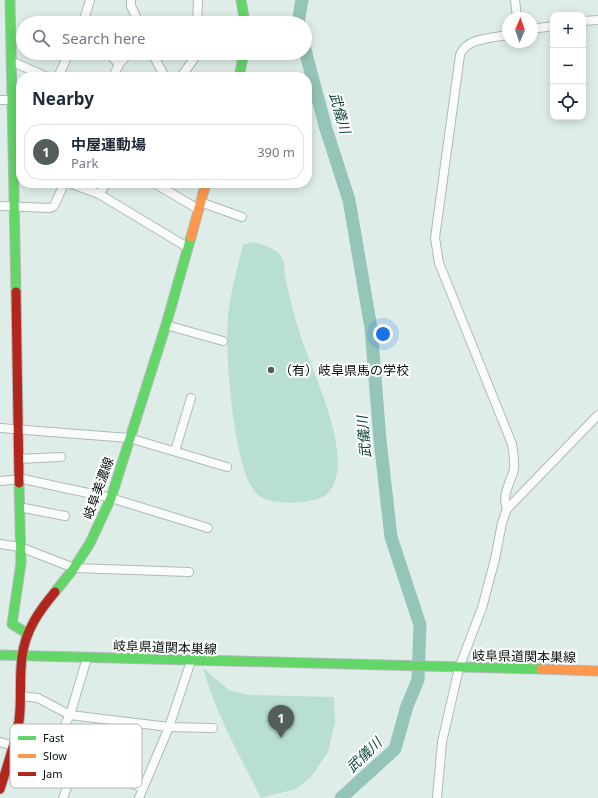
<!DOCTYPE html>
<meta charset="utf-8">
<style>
body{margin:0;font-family:"Noto Sans","Noto Sans JP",sans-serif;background:#f6f6f7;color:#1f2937}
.controls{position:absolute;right:12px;top:12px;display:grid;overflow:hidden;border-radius:8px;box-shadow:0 2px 10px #0003}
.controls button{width:36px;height:36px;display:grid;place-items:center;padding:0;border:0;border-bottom:1px solid #e0e1e3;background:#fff;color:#1f2937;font:20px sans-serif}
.compass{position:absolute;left:502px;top:12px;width:36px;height:36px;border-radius:50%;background:#fff;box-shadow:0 2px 10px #0003;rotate:2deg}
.you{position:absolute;left:383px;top:334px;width:14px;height:14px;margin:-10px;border:3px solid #fff;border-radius:50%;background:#1a73e8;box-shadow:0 0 0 6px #1a73e833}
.badge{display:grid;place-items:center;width:26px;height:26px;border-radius:50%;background:#535d5a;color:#fff;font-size:13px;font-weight:700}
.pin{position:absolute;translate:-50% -33px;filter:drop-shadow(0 1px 2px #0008)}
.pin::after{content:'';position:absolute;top:21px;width:14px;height:12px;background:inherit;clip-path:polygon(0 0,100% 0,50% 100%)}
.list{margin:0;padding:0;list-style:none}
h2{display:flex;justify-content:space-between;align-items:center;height:52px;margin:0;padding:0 16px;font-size:17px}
h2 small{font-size:13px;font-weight:400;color:#747a83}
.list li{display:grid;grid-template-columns:26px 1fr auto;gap:12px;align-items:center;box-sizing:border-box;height:56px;margin:0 8px 8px;padding:0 8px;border:1px solid #e0e1e3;border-radius:16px}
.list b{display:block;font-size:15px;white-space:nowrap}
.list p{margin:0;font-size:13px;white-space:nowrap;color:#747a83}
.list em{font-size:13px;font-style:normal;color:#747a83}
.icon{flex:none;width:22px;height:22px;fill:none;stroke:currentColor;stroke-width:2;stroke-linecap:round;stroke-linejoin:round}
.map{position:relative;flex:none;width:598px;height:798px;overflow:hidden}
.search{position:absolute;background:#fff;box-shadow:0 2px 10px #0003;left:16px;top:16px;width:296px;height:44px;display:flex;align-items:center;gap:10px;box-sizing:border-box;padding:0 14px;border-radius:22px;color:#747a83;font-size:15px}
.panel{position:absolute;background:#fff;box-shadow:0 2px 10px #0003;left:16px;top:72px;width:296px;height:116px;border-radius:16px}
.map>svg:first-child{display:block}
</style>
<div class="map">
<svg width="598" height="798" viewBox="0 0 598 798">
<rect width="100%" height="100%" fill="#dfede9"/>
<!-- green -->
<g fill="#b9dfd5">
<path d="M253 242C261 244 279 249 282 258 285 263 284 270 285 276 288 291 292 306 296 321 309 368 337 414 338 464 338 473 334 489 326 495 312 504 269 507 256 493 233 469 223 342 229 308 232 287 238 265 243 245Z"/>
<path d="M203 668 229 690 249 695 334 697 335 723 328 752 311 777 296 789 261 798C239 755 216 714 203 668Z"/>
</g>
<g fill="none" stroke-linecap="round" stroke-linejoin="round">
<!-- river -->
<g stroke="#95c5b9" stroke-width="13">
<polyline points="298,23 302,0"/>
<polyline points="305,50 326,129 349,200 371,328 380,440 391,537 420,625 418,680 407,706 395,749 341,798"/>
</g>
<!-- street casing -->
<g stroke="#afbab7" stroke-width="10">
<g id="street">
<polyline points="131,0 131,6 139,23"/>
<polyline points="515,0 517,18"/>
<polyline points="583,21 598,20"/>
<polyline points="83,23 90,0"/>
<polyline points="197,23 198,0"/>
<polyline points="532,29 553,26"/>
<polyline points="108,53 119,64"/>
<polyline points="152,53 165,77"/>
<polyline points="11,61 47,77"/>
<polyline points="58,77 69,53"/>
<polyline points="113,77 119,64 129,53"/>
<polyline points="181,77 198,53"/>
<polyline points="0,100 12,100 21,105"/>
<polyline points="69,183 99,194 187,247"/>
<polyline points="154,183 198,209"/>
<polyline points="99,194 107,183"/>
<polyline points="200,202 242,217"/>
<polyline points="0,206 50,208 54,206 64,184 67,183"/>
<polyline points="166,325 223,341"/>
<polyline points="0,428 129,438 227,467"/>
<polyline points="175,451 191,398"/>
<polyline points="18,459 61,457"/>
<polyline points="0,481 23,479 111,498 208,528"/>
<polyline points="19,507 65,516"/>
<path d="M507 509C501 495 511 482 514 469 515 460 513 452 512 444L439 263 435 238 460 55C466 38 492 38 508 35"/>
<polyline points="0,544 20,547 74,568 189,572"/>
<polyline points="87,658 70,715 169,727 213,728"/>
<polyline points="20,696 38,698 70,715 53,747 54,750 142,788"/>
<polyline points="0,742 14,746"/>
<polyline points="63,798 77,761"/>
<polyline points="139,798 169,727 191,661"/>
<polyline points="437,798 442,742 459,668 482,608 495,559 502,523 507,509 598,415"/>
</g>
</g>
<!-- fast casing -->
<g stroke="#afbab7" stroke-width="11">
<g id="fast">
<polyline points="10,0 16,292"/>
<polyline points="241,0 245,23"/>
<polyline points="239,77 244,53"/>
<polyline points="19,483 21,563 12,624 28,634"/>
<polyline points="55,592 74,568 90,543 111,498 166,325 191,237"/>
<polyline points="0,655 541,669"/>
</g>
</g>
<!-- slow casing -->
<g stroke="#afbab7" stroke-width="11">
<g id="slow">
<polyline points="191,237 206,183"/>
<polyline points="541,669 598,671"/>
</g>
</g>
<!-- jam casing -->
<g stroke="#afbab7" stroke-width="11">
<g id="jam">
<polyline points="16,292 19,483"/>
<path d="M0 789C7 767 15 744 19 721 22 700 19 678 22 657 25 631 39 611 55 592"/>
</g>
</g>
<!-- street -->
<use href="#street" stroke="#fafcfc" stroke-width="8"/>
<!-- fast -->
<use href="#fast" stroke="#63d668" stroke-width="9"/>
<!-- slow -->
<use href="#slow" stroke="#ff974d" stroke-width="9"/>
<!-- jam -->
<use href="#jam" stroke="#b3261e" stroke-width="9"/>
</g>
<!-- markers -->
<circle fill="#535d5a" stroke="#fff" stroke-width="1.5" cx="271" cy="370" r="4"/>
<g text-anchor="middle" stroke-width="4" stroke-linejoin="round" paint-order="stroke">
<!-- poi labels -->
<g font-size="13" fill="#07100d" stroke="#fff" text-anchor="start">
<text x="279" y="375">（有）岐阜県馬の学校</text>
</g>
<!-- street labels -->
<g font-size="13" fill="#07100d" stroke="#fff">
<text transform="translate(98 488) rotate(-70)" y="5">岐阜美濃線</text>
<text transform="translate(165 647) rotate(2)" y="5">岐阜県道関本巣線</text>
<text transform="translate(524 656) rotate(1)" y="5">岐阜県道関本巣線</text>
</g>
<!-- water labels -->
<g font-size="14" font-style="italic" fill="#084237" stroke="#fff">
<text transform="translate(340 113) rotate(74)" y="5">武儀川</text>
<text transform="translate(364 437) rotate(-95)" y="5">武儀川</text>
<text transform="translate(364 755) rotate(-44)" y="5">武儀川</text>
</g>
</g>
<!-- legend -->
<rect x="10" y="724" width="132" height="64" rx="6" fill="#fff" stroke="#b5b7b6" stroke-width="1"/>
<rect x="18" y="736" width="18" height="4" fill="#63d668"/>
<rect x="18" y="754" width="18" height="4" fill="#ff974d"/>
<rect x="18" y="772" width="18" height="4" fill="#b3261e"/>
<g font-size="11" fill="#07100d">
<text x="43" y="742">Fast</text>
<text x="43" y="760">Slow</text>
<text x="43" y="778">Jam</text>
</g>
</svg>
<div class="controls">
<button>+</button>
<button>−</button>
<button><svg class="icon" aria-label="locate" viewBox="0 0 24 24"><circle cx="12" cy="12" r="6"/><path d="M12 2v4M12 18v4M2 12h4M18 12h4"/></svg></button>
</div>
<svg class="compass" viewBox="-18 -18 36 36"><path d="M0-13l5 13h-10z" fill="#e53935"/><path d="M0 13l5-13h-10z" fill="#747a83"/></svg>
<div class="you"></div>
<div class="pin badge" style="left:281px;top:738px">1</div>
<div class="search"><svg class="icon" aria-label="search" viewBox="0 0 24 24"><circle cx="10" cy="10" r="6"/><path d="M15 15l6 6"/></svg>Search here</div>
<section class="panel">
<h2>Nearby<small></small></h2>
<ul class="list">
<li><span class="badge">1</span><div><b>中屋運動場</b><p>Park</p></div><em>390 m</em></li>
</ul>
</section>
</div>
